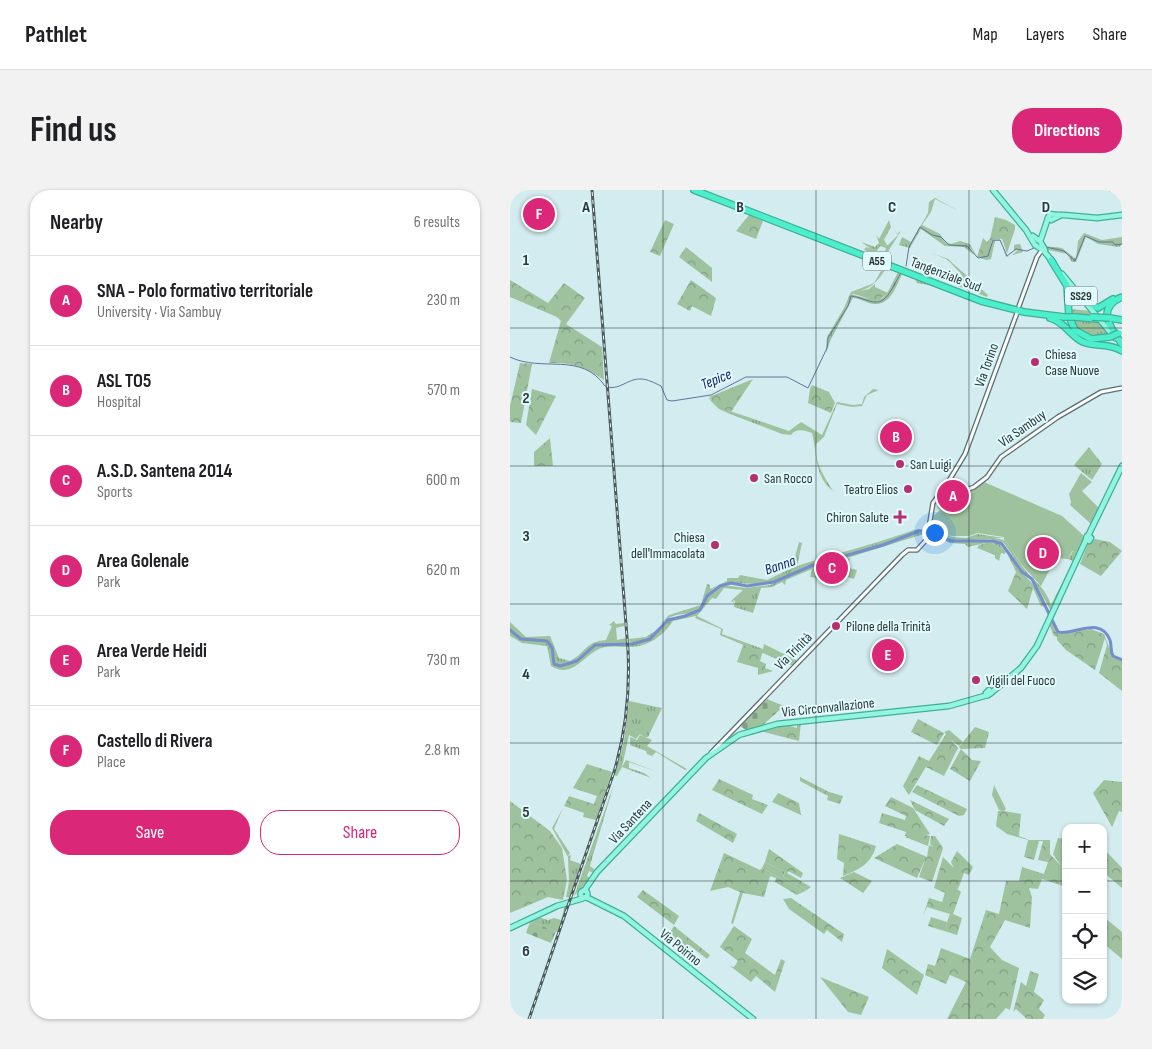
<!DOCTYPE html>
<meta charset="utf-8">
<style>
body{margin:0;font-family:"Sofia Sans Condensed",sans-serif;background:#f2f2f2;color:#202124}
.controls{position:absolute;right:15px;bottom:15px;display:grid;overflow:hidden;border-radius:10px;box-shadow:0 1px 4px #0004}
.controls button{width:45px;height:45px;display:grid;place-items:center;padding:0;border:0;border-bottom:1px solid #e0e0e0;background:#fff;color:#202124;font:25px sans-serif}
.you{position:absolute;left:424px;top:342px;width:18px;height:18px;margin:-12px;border:4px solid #fff;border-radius:50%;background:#1a73e8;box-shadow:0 0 0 8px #1a73e833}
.badge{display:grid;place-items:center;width:32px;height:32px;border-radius:50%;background:#db2777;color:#fff;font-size:16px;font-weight:700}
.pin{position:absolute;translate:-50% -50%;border:2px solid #fff;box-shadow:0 1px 5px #0006}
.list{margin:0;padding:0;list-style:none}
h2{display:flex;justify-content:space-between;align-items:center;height:65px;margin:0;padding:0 20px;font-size:21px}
h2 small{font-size:16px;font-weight:400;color:#757577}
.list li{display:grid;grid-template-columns:32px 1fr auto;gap:15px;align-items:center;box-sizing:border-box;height:90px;padding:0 20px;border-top:1px solid #e0e0e0}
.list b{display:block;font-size:19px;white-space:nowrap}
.list p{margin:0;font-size:16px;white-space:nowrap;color:#757577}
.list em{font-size:16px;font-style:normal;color:#757577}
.actions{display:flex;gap:10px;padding:15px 20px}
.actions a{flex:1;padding:11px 0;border:1px solid #db2777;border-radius:20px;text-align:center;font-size:18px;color:#db2777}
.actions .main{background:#db2777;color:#fff}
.icon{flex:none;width:28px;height:28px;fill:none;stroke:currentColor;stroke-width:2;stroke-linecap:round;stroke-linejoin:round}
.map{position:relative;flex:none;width:612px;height:829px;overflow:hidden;border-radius:20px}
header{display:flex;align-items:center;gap:30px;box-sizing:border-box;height:70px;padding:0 25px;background:#fff;border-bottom:1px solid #e0e0e0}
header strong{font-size:24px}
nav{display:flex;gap:28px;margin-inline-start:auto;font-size:18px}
.intro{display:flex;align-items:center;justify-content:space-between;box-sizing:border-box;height:120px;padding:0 30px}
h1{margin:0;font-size:35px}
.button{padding:12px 22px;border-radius:20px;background:#db2777;color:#fff;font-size:18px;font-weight:700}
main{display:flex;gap:30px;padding:0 30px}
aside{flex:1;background:#fff;border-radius:20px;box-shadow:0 1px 4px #0004}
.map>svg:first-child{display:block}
</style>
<header>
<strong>Pathlet</strong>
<nav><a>Map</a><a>Layers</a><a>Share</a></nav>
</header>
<div class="intro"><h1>Find us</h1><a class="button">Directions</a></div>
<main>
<aside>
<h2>Nearby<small>6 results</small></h2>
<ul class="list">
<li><span class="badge">A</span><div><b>SNA - Polo formativo territoriale</b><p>University · Via Sambuy</p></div><em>230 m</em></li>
<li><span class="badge">B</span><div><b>ASL TO5</b><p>Hospital</p></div><em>570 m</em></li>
<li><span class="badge">C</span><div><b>A.S.D. Santena 2014</b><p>Sports</p></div><em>600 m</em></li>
<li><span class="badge">D</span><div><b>Area Golenale</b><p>Park</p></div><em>620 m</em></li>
<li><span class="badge">E</span><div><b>Area Verde Heidi</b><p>Park</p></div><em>730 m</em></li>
<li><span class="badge">F</span><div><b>Castello di Rivera</b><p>Place</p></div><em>2.8 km</em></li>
</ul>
<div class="actions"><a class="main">Save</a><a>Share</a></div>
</aside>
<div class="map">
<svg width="612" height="829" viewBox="0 0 612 829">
<defs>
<pattern id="grass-tufts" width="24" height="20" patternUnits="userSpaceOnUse" patternTransform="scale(1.25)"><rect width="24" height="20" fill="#9ec29e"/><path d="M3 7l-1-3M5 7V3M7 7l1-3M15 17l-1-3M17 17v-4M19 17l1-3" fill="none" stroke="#819e82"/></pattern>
<pattern id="forest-crowns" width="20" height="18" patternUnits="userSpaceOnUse" patternTransform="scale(1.25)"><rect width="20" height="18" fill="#9ec29e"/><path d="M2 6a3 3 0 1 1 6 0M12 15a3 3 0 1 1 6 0" fill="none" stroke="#819e82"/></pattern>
<pattern id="cemetery-stones" width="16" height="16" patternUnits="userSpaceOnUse" patternTransform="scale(1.25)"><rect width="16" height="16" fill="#9ec29e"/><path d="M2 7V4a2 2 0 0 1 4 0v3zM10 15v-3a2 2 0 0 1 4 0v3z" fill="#819e82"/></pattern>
</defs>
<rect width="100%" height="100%" fill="#d3ecef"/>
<!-- grass -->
<g fill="url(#grass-tufts)">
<polygon points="425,8 449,21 425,9 421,22 412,35 430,44 435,52 441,54 450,51 460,54 467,67 459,56 464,65 454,57 435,56 411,39 400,58 389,55 392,47 401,52 418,23 419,12"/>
<polygon points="379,30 381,37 374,50 377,55 371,56 378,55 388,45 382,36 387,44 391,41 374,68 373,67 376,58 370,56 365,64 354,60 356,57 361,59 351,52 365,57 369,53 366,45 369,49"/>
<polygon points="574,43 592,50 612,47 612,54 609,57 588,54 576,47 566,72 562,72 557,64 534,59 534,56 552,58 566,69 568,51"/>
<polygon points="422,63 438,69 478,105 477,107 448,96 452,85 438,70"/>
<path d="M374 76 376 78C368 93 358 100 341 104 375 113 372 114 388 82L474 116 419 95 407 93 405 89 392 84C387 95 381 114 366 114 359 115 350 108 343 108L321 149 316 163 317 147 334 118 341 102 364 93Z"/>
<polygon points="560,119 582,121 602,145 585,149 566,140"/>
<path d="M363 199 369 200 357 205 352 216 342 217 327 214 314 247 306 254C304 272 314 286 323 301 304 287 307 262 302 243 294 240 286 238 281 245L272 244 220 224 209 219 198 208 220 221 279 241 291 232 312 245 327 212 343 215 352 214 354 207Z"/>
<polygon points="579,257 592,274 582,290 564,275"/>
<path d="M422 338 442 347 456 348 467 344 494 348H479C484 348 493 348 497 353 502 358 505 367 510 373 521 390 535 395 541 415L563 371 558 369 563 361 567 363 574 347 575 352 542 423 523 389 513 381 494 353 480 349 443 351 420 342 423 340Z"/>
<path d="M407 339H417V341C402 340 389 350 374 354 337 364 301 374 266 390 247 399 223 388 207 396 198 401 197 411 191 417 182 426 169 422 159 428 140 440 151 450 120 453L119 449 136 447 145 441 159 425 191 415 197 394 200 395V399L217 391V388H228L230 385 257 390 282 378 289 352 292 353 287 376C327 363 369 353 407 339Z"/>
<path d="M405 343H417L302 379 276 390 275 395 272 392 262 397 251 398 243 423 224 417 225 411 223 410 224 413 221 411 233 400 214 398 206 409 202 408 187 426 213 439 212 444 253 459 254 454 288 471 283 476 210 445 211 439 185 428 186 426 163 431C153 446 138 457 119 457L120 455 140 450 161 429 175 427 191 420 198 406 205 400 214 395 236 398 260 395 304 375 373 356Z"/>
<polygon points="419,343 445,352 486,352 500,363 510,381 524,395 536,417 531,416 523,398 506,382 496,361 480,352 458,357 455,354 440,353"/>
<path d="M104 431 106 434 114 433V436L106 438 107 450 116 448V457C108 457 96 455 89 459 72 467 62 489 41 476L37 456 12 453 0 446V432L16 447 40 446 49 468 60 471C77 462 74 452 96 450L102 436 99 435Z"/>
<polygon points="119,511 152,518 138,547 135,547 142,550 137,556 177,579 175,580 146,562 142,566 137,564 136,561 120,555 120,547 127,550 130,545 134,547 130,544 126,549 119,545 112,577 116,570 148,582 119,572 119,578 134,583 141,588 112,577 107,586 104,585 114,551"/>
<polygon points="104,594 81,672 80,676 85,680 84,679 83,683 79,681 77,686 80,688 64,706"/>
<polygon points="53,618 44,639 60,663 58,666 61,665 60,670 71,674 60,708 56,707 59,692 58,667 42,638"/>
<polygon points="255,672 275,682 273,687 297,700 287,705 291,700 252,678"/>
<polygon points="58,714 48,742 20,732 4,737 28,727 38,730 44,728 51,730 55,715"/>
</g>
<!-- forest -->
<g fill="url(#forest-crowns)">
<polygon points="239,25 253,31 246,49 226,41"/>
<polygon points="485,27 496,30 505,35 505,39 497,63 492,49 483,49 481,53 484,50 490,50 497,66 501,66 509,59 504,61 504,55 510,54 513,62 496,67 491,51 485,51 481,69 476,70 467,67 473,48 477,52 480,49"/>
<polygon points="155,30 164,34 150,66 140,62"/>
<polygon points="176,57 202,78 202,92 169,67"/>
<path d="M0 90 38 113 54 93 75 108 56 134 92 157 94 190C76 177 61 172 39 173L51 131 47 127 0 107Z"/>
<polygon points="181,90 206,108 201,126 182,116 180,121 167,114"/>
<polygon points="365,94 365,97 378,103 367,111 341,103 359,99"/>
<polygon points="10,173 22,174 11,233 0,232 0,216"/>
<polygon points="243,189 221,222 207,216 199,207"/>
<polygon points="302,195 319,202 325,213 321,223 298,213 300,199"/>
<polygon points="22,199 46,206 26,245 16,235"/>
<polygon points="40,248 43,276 24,276 24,262"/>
<polygon points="585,349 600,352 612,361 591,386 570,374 578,354"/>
<polygon points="480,352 496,361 495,364 491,363 489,371 485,368 485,365 467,358 469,355"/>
<polygon points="506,382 523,398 517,419 498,401"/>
<polygon points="542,429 547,443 551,444 581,439 594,444 603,467 612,471 612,501 589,483 597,455 595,448 585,480 556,460 547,450 547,447 544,446 539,434"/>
<polygon points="233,455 253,461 250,471 256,474 255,478 263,481 248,485 248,478 227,472"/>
<polygon points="408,529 434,543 427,555 401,542"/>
<polygon points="291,532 289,551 250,541 253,538 277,535 287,538 287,533"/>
<polygon points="465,537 479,542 475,558 451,559 462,570 471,571 460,591 440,579 451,559 449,557"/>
<polygon points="439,540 453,552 449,556 441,550 448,558 434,586 416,577 417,575 399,605 393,596 409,566 419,571 436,544 434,542"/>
<polygon points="77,574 102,582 86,630 73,627 74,623 54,616 59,606 84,614 87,606 63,598"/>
<polygon points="290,587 319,602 333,606 330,614 317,610 318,606 290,591"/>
<polygon points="209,589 243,605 242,609 258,615 252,624 202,600"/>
<polygon points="594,590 612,592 612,622 609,621 602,637 583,603"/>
<polygon points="407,595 457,619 454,625 449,626 402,602"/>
<polygon points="484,595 496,619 494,621 511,624 509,646 519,650 540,650 540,664 553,678 556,697 532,689 528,699 519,698 522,707 520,738 495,730 480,757 492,770 509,778 500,820 496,818 486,829 437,829 456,792 440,785 436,794 415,785 418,774 425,776 431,758 460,769 476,720 489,724 496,691 509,691 512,677 534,684 538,672 528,670 533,651 529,651 524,670 514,667 518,650 497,644 486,636 488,621 492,621 489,620 482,605"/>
<polygon points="268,603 289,613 291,625 262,612"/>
<polygon points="381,607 403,618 420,644 415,645 420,646 418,656 395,647 398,646 395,646 396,642 369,633 372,623 395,630 396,626 375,616"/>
<polygon points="400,610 439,629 434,636 405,620"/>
<polygon points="0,611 40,641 52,658 57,690 53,710 38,707 0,723"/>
<polygon points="189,623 227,644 223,653 186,631"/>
<path d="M329 644 366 656C361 674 350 679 333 686L334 673 327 669Z"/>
<polygon points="421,646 425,646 433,658 422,692 409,687 416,667 407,688 364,668 387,654 417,667 419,655 423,657 420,654"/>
<polygon points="548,648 556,649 556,683 543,664"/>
<polygon points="593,658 612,678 612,698 593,682"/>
<polygon points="259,659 293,683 291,688 278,681 277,683 301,697 297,700 273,687 275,682 255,672"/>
<polygon points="447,661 463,677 459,685 454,683 448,699 446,698 451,702 443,724 452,728 447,745 418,736 421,727 437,732 440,724 417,717 413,726 419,708 432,712 435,703 424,698 433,667 444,678 441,672"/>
<polygon points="214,663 250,680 252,678 291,700 287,705 265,692 266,688 260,686 254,707 233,703 223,734 221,733 230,702 232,703 218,697 200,701"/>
<polygon points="344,682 362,691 353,703 330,688"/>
<polygon points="133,700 169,726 164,735 127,707"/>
<polygon points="281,708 334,744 332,752 317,740 314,744 279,719 273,709"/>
<polygon points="595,728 612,742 612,769 593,753"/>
<polygon points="164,736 200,765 197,769 179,755 176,759 158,745"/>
<polygon points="224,736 242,749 235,763 265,785 271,769 275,771 265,802 246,786 241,792 220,776 224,777 228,771 210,757"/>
<polygon points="377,759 414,785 407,805 372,778"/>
<polygon points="520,781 529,784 524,802 534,810 529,819 535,825 533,829 517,829 506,819 503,822 511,792 516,796"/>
<polygon points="310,787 359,807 351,825 338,822"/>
</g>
<!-- cemetery -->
<g fill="url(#cemetery-stones)">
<polygon points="257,509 274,516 254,534 236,540 230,536 230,534"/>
<polygon points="20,732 46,741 41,753 16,743"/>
</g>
<!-- green -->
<g fill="#9ec29e">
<polygon points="571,283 582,292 572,301 590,319 582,335 560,315 561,312 559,304"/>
<polygon points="474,292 552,326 573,345 574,347 567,363 562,361 558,369 546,368 531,396 510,373 498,354 494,350 494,347 467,343 459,346 441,346 420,337 421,328 430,320 427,316 432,311 441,317 447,307 452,306 452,304"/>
<polygon points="340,368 338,378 347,380 344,389 318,381 313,389 300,387 302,379"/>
</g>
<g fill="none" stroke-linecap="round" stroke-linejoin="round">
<!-- stream -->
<g stroke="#5f759e" stroke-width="1">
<polyline points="536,57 554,61 565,71 575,46 589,52 603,52 605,55 612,54"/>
<polyline points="396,76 399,57 410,37 422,45 431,47 439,55 457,56 468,68 478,66 483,50 490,50 497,66 506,59 517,61 524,58"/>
<path d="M0 167C32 183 71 161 95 196 108 202 118 188 131 189 137 189 145 193 151 196L157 210 162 211 201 205 236 187H277L298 198 317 158 318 148 338 116 341 106C350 107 359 112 365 112 378 114 385 91 391 83"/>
</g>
<!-- river -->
<path stroke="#748fca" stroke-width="3" d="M0 440 11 449 37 451 42 457 44 474 50 476 67 471 85 455 122 454 140 449 158 430 175 426 190 420 197 406 210 396 221 393 237 396 264 392 303 375 373 355 409 341 422 343 441 351H483L492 354 512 382 522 389 548 442C564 446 590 425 600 450 602 456 600 461 603 466L612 470"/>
<!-- minor casing -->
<g stroke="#597073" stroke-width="5.5">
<g id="minor">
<polyline points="509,116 527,67 532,60"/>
<polyline points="433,301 448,303 464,297 477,287 491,267 548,227 591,202 612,198"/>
<polyline points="201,563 392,365 398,360 407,360 417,349 423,313 437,294 455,264 507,123"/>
</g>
</g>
<!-- major casing -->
<g stroke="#40af98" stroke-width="7">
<g id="major">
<polyline points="483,0 516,40 525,55 533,60 543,72"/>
<path d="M551 25 541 30 538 28 540 24C545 25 549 25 554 25L587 28 612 25"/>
<polyline points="523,46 530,51 535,60"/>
<polyline points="528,50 531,49 538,28"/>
<polyline points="552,84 605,148"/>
<polygon points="577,346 581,348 579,351 576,349"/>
<polyline points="578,346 612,276"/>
<polygon points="479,500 481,503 478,505 476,503"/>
<polyline points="481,503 511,478 527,456 576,350"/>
<circle cx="74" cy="704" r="3.5"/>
<polyline points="74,701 87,682 196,568 229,545 267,534 439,516 478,505"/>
<polyline points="76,707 114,726 243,829"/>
<polyline points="0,738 47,716 74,708"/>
</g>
</g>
<!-- highway casing -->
<g stroke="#40af98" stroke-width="8">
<g id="highway">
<polyline points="184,0 471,111 514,122 554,127"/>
<polyline points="541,70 557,96 559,127 565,140 581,149 600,147"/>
<polyline points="576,111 588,118 603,109"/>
<polyline points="565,127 587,129"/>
<path d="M540 128C555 132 560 146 573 152 585 157 600 153 612 161"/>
<polyline points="600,128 612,130"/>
<path d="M612 154C601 139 585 118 612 107"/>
</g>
</g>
<!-- minor -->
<use href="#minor" stroke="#fff" stroke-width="3"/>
<!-- major -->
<use href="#major" stroke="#93f5e0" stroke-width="4.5"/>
<!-- highway -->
<use href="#highway" stroke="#4befcc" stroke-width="5.5"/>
<!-- rail casing -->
<g stroke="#4d5a5b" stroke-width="3">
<g id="rail">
<polyline points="600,0 612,2"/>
<path d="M19 829 104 582C116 542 120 502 118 460L82 0"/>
</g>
</g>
<!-- rail -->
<use href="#rail" stroke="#e0fafd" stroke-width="1" stroke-dasharray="4" stroke-linecap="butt"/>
<!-- highway-bridge casing -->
<g stroke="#40af98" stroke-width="8" stroke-linecap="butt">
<g id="highway-bridge">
<polyline points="554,127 565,127"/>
<polyline points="582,127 600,128"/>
<polyline points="600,147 609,143"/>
</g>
</g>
<!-- highway-bridge -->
<use href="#highway-bridge" stroke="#4befcc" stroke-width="5.5"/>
</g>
<!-- grid -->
<path fill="none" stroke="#2d3738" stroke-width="1" stroke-opacity="0.55" d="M153 0V829M306 0V829M459 0V829M0 138H612M0 276H612M0 414H612M0 553H612M0 691H556M593 691H612"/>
<!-- markers -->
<g fill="#b62f71" stroke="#e0fafd" stroke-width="2">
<circle cx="525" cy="172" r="5"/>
<circle cx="390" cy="274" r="5"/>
<circle cx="244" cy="288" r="5"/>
<circle cx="398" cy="299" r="5"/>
<path d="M387.5 319.5h5v5h5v5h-5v5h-5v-5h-5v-5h5z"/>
<circle cx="205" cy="355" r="5"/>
<circle cx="326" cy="436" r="5"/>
<circle cx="466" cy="490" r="5"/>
</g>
<g text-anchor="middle" stroke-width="4" stroke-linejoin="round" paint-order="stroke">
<!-- shield labels -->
<g fill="#e0fafd" stroke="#637273" stroke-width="1">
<rect x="353" y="61.5" width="28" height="19" rx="4"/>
<rect x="555" y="96.5" width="32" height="19" rx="4"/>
</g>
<g font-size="12" font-weight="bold" fill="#2d3738">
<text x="367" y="75">A55</text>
<text x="571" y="110">SS29</text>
</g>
<!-- street labels -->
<g font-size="14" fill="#2d3738" stroke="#e0fafd">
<text transform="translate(436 84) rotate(21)" y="5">Tangenziale Sud</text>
<text transform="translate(476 175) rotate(-70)" y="5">Via Torino</text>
<text transform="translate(512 238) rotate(-35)" y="5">Via Sambuy</text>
<text transform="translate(283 461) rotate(-45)" y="5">Via Trinità</text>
<text transform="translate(318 517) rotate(-6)" y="5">Via Circonvallazione</text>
<text transform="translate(120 631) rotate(-47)" y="5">Via Santena</text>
<text transform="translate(171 757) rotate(39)" y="5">Via Poirino</text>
</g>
<!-- poi labels -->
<g font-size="14" fill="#2d3738" stroke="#e0fafd" text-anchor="start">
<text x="535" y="169">Chiesa<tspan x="535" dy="16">Case Nuove</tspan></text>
<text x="400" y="279">San Luigi</text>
<text x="254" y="293">San Rocco</text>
<text x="388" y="304" text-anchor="end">Teatro Elios</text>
<text x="379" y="332" text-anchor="end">Chiron Salute</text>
<text x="195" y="352" text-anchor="end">Chiesa<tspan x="195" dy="16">dell'Immacolata</tspan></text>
<text x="336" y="441">Pilone della Trinità</text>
<text x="476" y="495">Vigili del Fuoco</text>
</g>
<!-- water labels -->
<g font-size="15" font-style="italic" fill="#0f256b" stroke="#e0fafd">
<text transform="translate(206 189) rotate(-22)" y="5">Tepice</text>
<text transform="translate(270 375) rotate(-19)" y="5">Banna</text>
</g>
</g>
<g font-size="16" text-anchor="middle" font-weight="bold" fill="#2d3738" stroke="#e0fafd" stroke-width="4" stroke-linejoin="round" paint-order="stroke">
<text x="76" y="22">A</text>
<text x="230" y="22">B</text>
<text x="382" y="22">C</text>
<text x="536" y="22">D</text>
<text x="16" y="75">1</text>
<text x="16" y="213">2</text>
<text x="16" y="351">3</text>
<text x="16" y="489">4</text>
<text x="16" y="627">5</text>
<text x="16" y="766">6</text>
</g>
</svg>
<div class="controls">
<button>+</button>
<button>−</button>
<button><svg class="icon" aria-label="locate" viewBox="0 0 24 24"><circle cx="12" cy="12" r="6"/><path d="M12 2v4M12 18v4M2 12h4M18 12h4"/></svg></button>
<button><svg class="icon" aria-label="layers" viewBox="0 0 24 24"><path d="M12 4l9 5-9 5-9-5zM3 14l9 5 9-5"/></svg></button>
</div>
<div class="you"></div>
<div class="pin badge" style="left:443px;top:306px">A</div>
<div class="pin badge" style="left:386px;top:247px">B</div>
<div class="pin badge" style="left:322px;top:378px">C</div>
<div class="pin badge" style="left:533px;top:363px">D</div>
<div class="pin badge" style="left:378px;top:465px">E</div>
<div class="pin badge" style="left:29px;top:24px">F</div>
</div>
</main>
